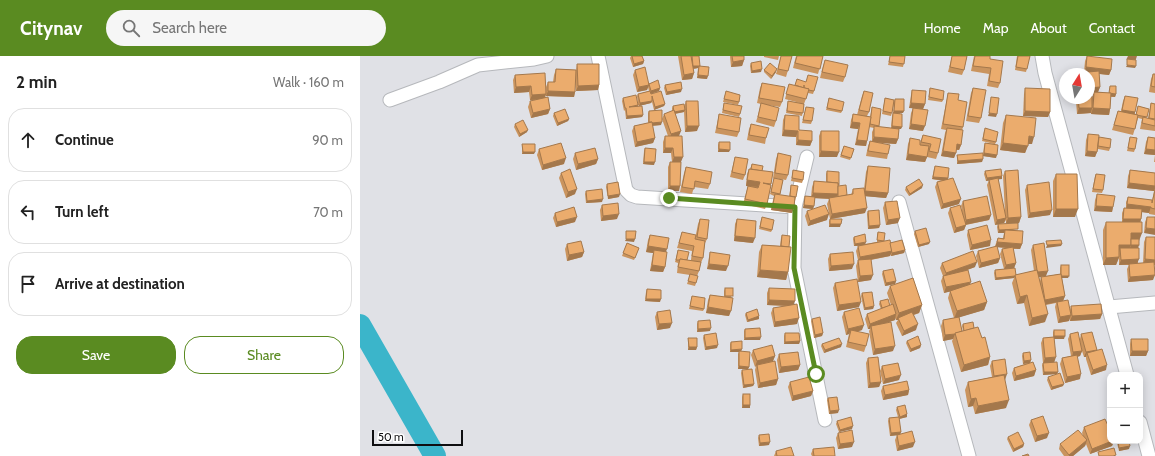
<!DOCTYPE html>
<meta charset="utf-8">
<style>
body{margin:0;font-family:Cabin,sans-serif;background:#f6f6f6;color:#222}
.controls{position:absolute;right:12px;bottom:12px;display:grid;overflow:hidden;border-radius:8px;box-shadow:0 2px 10px #0003}
.controls button{width:36px;height:36px;display:grid;place-items:center;padding:0;border:0;border-bottom:1px solid #e0e0e0;background:#fff;color:#222;font:20px sans-serif}
.compass{position:absolute;left:699px;top:12px;width:36px;height:36px;border-radius:50%;background:#fff;box-shadow:0 2px 10px #0003;rotate:11deg}
.scale{position:absolute;left:12px;bottom:10px;width:91px;box-sizing:border-box;padding-left:4px;border:2px solid #0f0f11;border-top:0;font-size:11px;line-height:14px;white-space:nowrap;color:#0f0f11;-webkit-text-stroke:3px #fff;paint-order:stroke}
.stop{position:absolute;width:12px;height:12px;margin:-9px;border:3px solid #5a8b21;border-radius:50%;background:#fff}
.stop.end{background:#5a8b21;border-color:#fff;box-shadow:0 1px 4px #0008}
.list{margin:0;padding:0;list-style:none}
h2{display:flex;justify-content:space-between;align-items:center;height:52px;margin:0;padding:0 16px;font-size:17px}
h2 small{font-size:13px;font-weight:400;color:#767676}
.list li{display:grid;grid-template-columns:26px 1fr auto;gap:12px;align-items:center;box-sizing:border-box;height:64px;margin:0 8px 8px;padding:0 8px;border:1px solid #e0e0e0;border-radius:16px}
.list b{display:block;font-size:15px;white-space:nowrap}
.list em{font-size:13px;font-style:normal;color:#767676}
.actions{display:flex;gap:8px;padding:12px 16px}
.actions a{flex:1;padding:9px 0;border:1px solid #5a8b21;border-radius:16px;text-align:center;font-size:14px;color:#5a8b21}
.actions .main{background:#5a8b21;color:#fff}
.icon{flex:none;width:22px;height:22px;fill:none;stroke:currentColor;stroke-width:2;stroke-linecap:round;stroke-linejoin:round}
.map{position:relative;flex:none;width:795px;height:400px;overflow:hidden}
header{display:flex;align-items:center;gap:24px;box-sizing:border-box;height:56px;padding:0 20px;background:#5a8b21;color:#fff}
header strong{font-size:19px}
nav{display:flex;gap:22px;margin-inline-start:auto;font-size:14px}
.search{width:280px;height:36px;background:#f6f6f6;display:flex;align-items:center;gap:10px;box-sizing:border-box;padding:0 14px;border-radius:22px;color:#767676;font-size:15px}
main{display:flex}
aside{flex:1;background:#fff}
.map>svg:first-child{display:block}
</style>
<header>
<strong>Citynav</strong>
<div class="search"><svg class="icon" aria-label="search" viewBox="0 0 24 24"><circle cx="10" cy="10" r="6"/><path d="M15 15l6 6"/></svg>Search here</div>
<nav><a>Home</a><a>Map</a><a>About</a><a>Contact</a></nav>
</header>
<main>
<aside>
<h2>2 min<small>Walk · 160 m</small></h2>
<ul class="list">
<li><svg class="icon" aria-label="ahead" viewBox="0 0 24 24"><path d="M12 20V5M6 11l6-6 6 6"/></svg><div><b>Continue</b></div><em>90 m</em></li>
<li><svg class="icon" aria-label="left" viewBox="0 0 24 24"><path d="M17 20v-9H6M10 6l-5 5 5 5"/></svg><div><b>Turn left</b></div><em>70 m</em></li>
<li><svg class="icon" aria-label="arrive" viewBox="0 0 24 24"><path d="M6 21V4h12l-3 4 3 4H6"/></svg><div><b>Arrive at destination</b></div></li>
</ul>
<div class="actions"><a class="main">Save</a><a>Share</a></div>
</aside>
<div class="map">
<svg width="795" height="400" viewBox="0 0 795 400">
<rect width="100%" height="100%" fill="#e0e1e6"/>
<g fill="none" stroke-linecap="round" stroke-linejoin="round">
<!-- river -->
<polyline stroke="#3bb5ca" stroke-width="22" points="0,269 75,400"/>
<!-- minor casing -->
<g stroke="#b6b8bc" stroke-width="15">
<g id="minor">
<polyline points="238,0 266,134 271,139 277,141 435,151"/>
<polyline points="682,0 685,17 767,319"/>
<polyline points="30,44 79,26 118,9 174,3 187,0"/>
<polyline points="447,101 435,151 434,212 465,364"/>
<polyline points="539,146 609,400"/>
<polyline points="749,251 795,247"/>
<polyline points="780,366 789,400"/>
</g>
</g>
<!-- minor -->
<use href="#minor" stroke="#fff" stroke-width="13"/>
</g>
<!-- wall -->
<g fill="#ca945e">
<polygon points="271,0 282,0 284,5 283,8 273,11 270,2"/>
<polygon points="318,0 339,0 339,10 347,23 337,22 338,12 333,13 334,17 332,23 322,24"/>
<polygon points="370,0 384,0 384,4 382,10 371,11"/>
<polygon points="404,0 419,0 418,4 404,1"/>
<polygon points="421,0 432,0 426,21 416,18"/>
<polygon points="436,0 463,0 458,18 433,12"/>
<polygon points="530,0 545,0 543,11 528,9"/>
<polygon points="592,0 607,0 604,14 602,19 588,16"/>
<polygon points="614,0 630,0 630,3 640,27 638,32 627,30 629,18 611,15"/>
<polygon points="657,0 670,0 666,16 655,14"/>
<polygon points="727,0 751,14 749,19 739,18 740,31 738,36 729,18 716,18 717,17 724,16 725,5"/>
<polygon points="465,4 485,21 483,26 460,22 463,10"/>
<polygon points="391,7 401,16 391,17 390,10"/>
<polygon points="217,8 239,29 238,34 216,35 216,22 215,36 214,41 186,40 186,39 185,42 190,53 188,58 171,62 168,51 170,45 178,44 170,44 169,36 154,37 153,24 155,19 186,36 186,31 188,26 193,26 194,19 196,13 216,14"/>
<polygon points="275,14 289,27 300,32 299,35 291,38 305,48 304,50 294,54 292,46 291,47 279,50 278,49 278,50 283,59 282,61 266,63 265,54 264,55 262,45 263,42 278,48 277,40 278,38 289,35 288,31 287,34 277,36 273,19"/>
<polygon points="404,14 416,16 411,23 404,16"/>
<polygon points="793,18 795,18 795,37 789,36 791,23"/>
<polygon points="437,23 454,35 453,38 448,37 444,48 442,60 426,57 428,45 440,47 425,43 429,28 435,30"/>
<polygon points="402,27 422,46 420,51 407,49 416,65 414,71 396,66 401,48 397,47 400,32"/>
<polygon points="305,29 321,36 306,39 304,32"/>
<polygon points="750,30 756,38 755,41 751,41 750,53 749,59 731,58 731,55 731,57 717,58 716,45 717,42 732,42 734,36 749,37"/>
<polygon points="570,32 583,44 582,46 568,44"/>
<polygon points="613,32 621,62 619,67 606,65 611,37"/>
<polygon points="665,32 690,56 688,61 663,60 664,38"/>
<polygon points="552,34 565,48 563,53 556,53 563,75 549,73 551,57 553,52 549,52 551,39"/>
<polygon points="366,35 379,46 378,49 363,46"/>
<polygon points="504,35 509,56 507,60 510,61 512,51 519,70 518,71 531,72 532,60 533,57 534,48 531,60 522,58 525,42 534,44 543,57 540,57 541,73 539,73 538,83 536,88 519,87 528,98 527,103 506,100 508,90 510,85 512,85 512,76 514,72 509,71 506,90 495,89 498,73 490,72 491,64 493,58 497,59 502,40"/>
<polygon points="588,37 598,44 603,71 602,74 601,89 599,94 596,94 594,102 581,100 585,77 586,74 581,73 587,42"/>
<polygon points="765,40 775,56 775,59 776,59 778,50 789,53 786,62 788,62 791,47 795,48 795,75 780,73 782,63 778,62 773,79 752,74 758,55 761,55 763,45"/>
<polygon points="469,42 482,55 481,57 466,54"/>
<polygon points="326,45 337,75 325,76 324,55 324,56 315,58 319,80 321,106 319,135 308,135 308,111 310,106 312,106 311,97 303,97 303,86 305,80 308,80 302,63 304,58 312,55 312,52 313,50 324,51"/>
<polygon points="364,47 380,58 379,61 362,57"/>
<polygon points="446,51 452,65 451,68 442,67"/>
<polygon points="289,55 301,69 292,70 295,82 293,87 275,91 272,75 274,70 288,67 288,57"/>
<polygon points="194,57 209,63 208,65 197,70 193,60"/>
<polygon points="359,58 379,76 377,81 355,77 358,63"/>
<polygon points="425,59 439,74 452,85 450,90 436,89 436,81 422,80 423,64"/>
<polygon points="646,59 672,88 668,88 665,97 640,94 643,67"/>
<polygon points="155,68 167,76 159,81 154,71"/>
<polygon points="391,68 406,82 405,88 387,84 389,73"/>
<polygon points="461,75 477,101 459,101 459,80"/>
<polygon points="624,75 636,86 635,88 636,102 623,100 622,106 597,108 597,99 623,99 624,90 625,87 634,88 622,85"/>
<polygon points="728,78 738,84 739,81 750,92 749,95 738,93 737,96 735,101 725,100 726,84"/>
<polygon points="563,79 578,97 576,103 567,101 565,106 546,104 548,88 550,82 560,87"/>
<polygon points="770,81 775,93 774,96 767,95"/>
<polygon points="788,81 795,82 795,106 794,106 795,99 784,98 786,86"/>
<polygon points="359,86 369,96 358,96 358,89"/>
<polygon points="162,88 174,98 162,98"/>
<polygon points="484,90 494,93 490,104 480,101"/>
<polygon points="285,92 294,109 283,108 284,95"/>
<polygon points="179,93 204,108 182,114 177,99"/>
<polygon points="215,97 238,103 236,108 216,114 213,103"/>
<polygon points="418,97 428,119 426,124 413,122 416,103"/>
<polygon points="375,101 385,119 383,124 370,121"/>
<polygon points="392,108 402,115 411,129 407,148 405,153 383,148 388,130 386,130 387,118 389,113 390,113"/>
<polygon points="508,110 528,137 526,142 505,140 505,157 471,163 480,171 469,171 469,165 470,163 467,148 469,143 455,142 453,153 443,152 445,140 451,141 452,131 454,125 466,126 466,118 467,115 479,129 478,130 487,139 491,139 493,133 504,133 506,116"/>
<polygon points="575,110 588,123 599,148 581,153 575,131 577,126 583,125 572,123 574,113"/>
<polygon points="326,111 350,128 348,133 334,131 332,138 320,136 324,117"/>
<polygon points="433,114 443,124 442,127 431,125"/>
<polygon points="770,114 795,117 795,159 789,158 789,157 782,156 781,163 780,166 778,192 778,207 783,207 784,186 786,181 795,181 795,209 794,209 793,224 768,226 767,213 769,209 759,209 759,202 756,209 743,209 743,174 746,166 762,166 762,157 764,152 766,152 766,146 768,141 792,145 794,135 767,132 768,120"/>
<polygon points="625,115 642,120 642,123 638,123 645,157 643,120 645,115 661,161 659,167 646,167 646,164 644,167 635,169 627,129 629,124 626,125 624,118"/>
<polygon points="201,117 215,138 206,142 199,122"/>
<polygon points="696,118 715,161 693,161 693,125"/>
<polygon points="736,118 743,134 742,137 732,136 735,120"/>
<polygon points="414,122 423,124 420,139 429,141 431,129 436,141 432,157 411,154 413,144 414,140 410,138"/>
<polygon points="247,128 259,141 248,143 246,131"/>
<polygon points="667,129 690,159 668,162 665,134"/>
<polygon points="546,131 562,132 549,140 545,134"/>
<polygon points="226,135 242,146 226,147 225,138"/>
<polygon points="737,138 753,151 752,156 734,155 735,144"/>
<polygon points="603,145 631,159 629,164 606,169 604,174 594,177 588,157 590,152 602,154 601,150"/>
<polygon points="525,146 538,167 526,169 523,152"/>
<polygon points="242,149 257,163 241,165 240,154"/>
<polygon points="447,155 467,164 448,170 445,160"/>
<polygon points="508,155 520,169 519,172 508,173 507,158"/>
<polygon points="195,157 215,166 196,171 193,162"/>
<polygon points="787,161 795,161 784,177 785,166"/>
<polygon points="340,163 347,183 345,187 343,202 341,207 339,215 337,220 333,219 336,227 335,230 327,228 330,219 317,217 318,207 315,206 318,194 327,204 331,204 332,195 317,192 322,176 335,183 338,168"/>
<polygon points="377,163 393,187 374,185 375,168"/>
<polygon points="401,164 412,174 411,176 399,173"/>
<polygon points="638,168 658,175 662,188 660,193 653,193 656,207 654,212 656,219 674,215 671,194 673,189 686,220 679,221 680,225 681,221 700,218 700,212 701,209 708,222 702,222 705,240 703,245 710,254 711,250 742,258 740,263 710,265 710,261 709,265 698,267 695,251 696,247 686,249 685,266 669,270 664,247 657,248 652,227 654,222 635,224 634,217 635,214 644,213 640,198 642,193 646,192 637,191 640,202 638,207 619,212 616,200 618,195 635,191 636,187 638,182 643,182 644,177 638,177 637,171"/>
<polygon points="608,174 630,190 610,194 607,179"/>
<polygon points="555,175 569,188 558,191 554,178"/>
<polygon points="518,176 524,185 545,194 544,197 531,200 531,198 530,200 511,204 511,224 498,226 496,210 498,204 496,195 498,190 494,190 493,183 494,181 505,188 517,186 517,179"/>
<polygon points="290,179 306,195 305,211 303,216 290,215 293,197 286,196 288,184"/>
<polygon points="422,179 428,216 426,224 397,221 399,196 402,189 420,190 421,182"/>
<polygon points="267,187 279,192 274,204 262,200"/>
<polygon points="207,188 224,196 222,201 207,205 205,193"/>
<polygon points="350,196 366,215 347,213 349,201"/>
<polygon points="470,198 492,213 469,215 468,203"/>
<polygon points="582,207 615,211 604,215 610,229 627,246 624,254 599,261 602,275 603,275 602,270 603,268 614,272 622,282 630,301 628,309 601,316 592,285 593,283 583,285 581,270 583,264 594,262 588,242 590,235 584,237 581,225 583,220 580,212"/>
<polygon points="523,215 536,225 535,228 525,230 522,218"/>
<polygon points="475,227 499,251 477,255 473,232"/>
<polygon points="530,230 562,249 559,257 554,259 556,274 542,280 536,267 538,264 536,264 535,262 535,264 524,268 533,295 513,299 509,275 510,273 508,273 505,263 507,258 521,253 519,248 520,245 530,250 531,249 527,237"/>
<polygon points="365,232 372,242 369,260 346,257 348,244 350,239 364,241 364,235"/>
<polygon points="409,232 434,249 437,268 414,271 411,257 413,252 426,250 407,249 407,237"/>
<polygon points="287,233 300,246 285,245 286,236"/>
<polygon points="502,237 514,250 513,253 504,254 501,240"/>
<polygon points="332,240 344,253 343,255 329,253"/>
<polygon points="297,256 310,272 297,274 295,261"/>
<polygon points="484,256 502,274 498,275 506,290 504,296 486,291 489,278 486,279 482,261"/>
<polygon points="386,257 399,263 387,266 385,259"/>
<polygon points="452,263 463,277 462,280 454,282 451,265"/>
<polygon points="338,265 350,275 337,276 337,268"/>
<polygon points="385,273 400,284 384,284 384,275"/>
<polygon points="694,274 704,283 694,283 694,306 697,318 683,319 682,309 683,307 681,287 683,282 693,281 693,276"/>
<polygon points="425,277 440,285 439,288 424,288 424,280"/>
<polygon points="710,278 720,283 721,278 736,294 746,314 731,319 726,303 726,301 724,301 722,295 720,300 717,301 720,323 705,327 700,308 702,302 711,300 708,283"/>
<polygon points="344,279 357,292 345,294 343,282"/>
<polygon points="328,282 337,291 336,294 328,294"/>
<polygon points="771,283 788,295 786,300 770,300 770,288"/>
<polygon points="547,285 561,289 560,292 550,296 546,287"/>
<polygon points="371,286 381,295 389,311 388,313 378,313 378,298 379,296 370,296 370,288"/>
<polygon points="462,288 481,291 464,297 461,290"/>
<polygon points="393,294 415,300 413,305 418,323 416,329 398,332 395,314 396,310 395,311 391,299"/>
<polygon points="663,297 671,304 670,307 676,314 674,320 654,325 652,317 654,312 668,307 663,308 662,300"/>
<polygon points="419,298 440,309 438,314 419,317 417,304"/>
<polygon points="508,302 521,326 519,331 508,332 506,307"/>
<polygon points="632,305 645,324 644,324 646,352 615,358 613,350 608,351 605,334 608,326 632,321 630,310"/>
<polygon points="522,310 539,324 523,328 520,315"/>
<polygon points="382,314 394,328 393,330 383,332 381,317"/>
<polygon points="688,321 703,330 691,334 687,324"/>
<polygon points="430,326 453,335 451,340 432,345 428,331"/>
<polygon points="523,330 549,334 548,339 523,344 521,335"/>
<polygon points="383,338 390,352 382,352 382,341"/>
<polygon points="468,342 478,357 469,358 467,344"/>
<polygon points="537,351 547,358 547,361 539,363 541,376 540,378 553,391 537,395 535,384 537,379 530,380 528,365 529,362 538,361 536,354"/>
<polygon points="671,364 687,382 675,386 669,369"/>
<polygon points="477,365 492,373 479,376 476,368"/>
<polygon points="724,371 750,385 754,385 752,390 730,398 726,388 725,390 713,400 704,400 699,393 700,388 723,379 722,377"/>
<polygon points="478,377 492,391 478,393 476,382"/>
<polygon points="399,379 409,389 399,390 398,382"/>
<polygon points="648,381 664,388 663,391 653,396 647,383"/>
<polygon points="758,385 769,393 759,395 757,387"/>
<polygon points="453,393 475,400 452,400 451,398"/>
<polygon points="416,395 434,400 414,400"/>
</g>
<!-- shaded-wall -->
<g fill="#a4784c">
<polygon points="768,0 777,0 775,6 767,3 766,4"/>
<polygon points="384,4 382,10 371,11 373,6"/>
<polygon points="284,5 283,8 273,11 274,8"/>
<polygon points="767,9 776,10 775,12 766,11"/>
<polygon points="333,10 340,10 339,12 339,10 338,12 332,13"/>
<polygon points="726,11 751,14 749,19 724,16"/>
<polygon points="402,13 401,16 391,17 392,15"/>
<polygon points="417,13 416,16 411,23 412,20"/>
<polygon points="334,17 332,23 322,24 324,19"/>
<polygon points="338,19 348,20 347,23 337,22"/>
<polygon points="239,29 238,34 216,35 218,30"/>
<polygon points="289,29 287,34 277,36 279,31"/>
<polygon points="171,30 169,36 154,37 156,31"/>
<polygon points="740,31 738,36 729,37 729,32"/>
<polygon points="300,32 299,35 290,38 291,35"/>
<polygon points="322,33 321,36 306,39 307,36"/>
<polygon points="188,35 215,36 214,41 186,40"/>
<polygon points="186,38 184,43 170,44 172,39"/>
<polygon points="749,38 756,38 755,41 748,40"/>
<polygon points="292,45 291,47 279,50 280,47"/>
<polygon points="551,47 565,48 563,53 549,52"/>
<polygon points="305,48 304,50 294,54 295,51"/>
<polygon points="719,52 732,52 731,57 717,58"/>
<polygon points="733,52 750,53 749,59 731,58"/>
<polygon points="190,53 188,58 171,62 173,57"/>
<polygon points="325,54 324,56 313,58 314,56"/>
<polygon points="762,54 775,56 773,62 760,60"/>
<polygon points="534,55 544,55 543,57 533,57"/>
<polygon points="665,55 690,56 688,61 663,60"/>
<polygon points="629,57 637,58 636,61 628,60"/>
<polygon points="283,59 282,61 266,63 267,60"/>
<polygon points="209,63 208,65 197,70 198,67"/>
<polygon points="302,66 301,69 288,70 289,67"/>
<polygon points="492,66 500,67 498,73 490,72"/>
<polygon points="551,68 565,70 563,75 549,73"/>
<polygon points="327,70 339,70 337,75 325,76"/>
<polygon points="532,70 542,71 541,73 531,73"/>
<polygon points="168,74 167,76 159,81 160,78"/>
<polygon points="424,74 438,75 436,81 422,80"/>
<polygon points="321,75 319,80 310,83 311,78"/>
<polygon points="669,80 674,81 672,88 666,88"/>
<polygon points="514,81 538,83 536,88 512,86"/>
<polygon points="295,82 293,87 275,91 277,86"/>
<polygon points="438,84 452,85 450,90 436,89"/>
<polygon points="497,84 507,85 506,90 495,89"/>
<polygon points="643,87 668,90 665,97 640,94"/>
<polygon points="597,88 601,89 599,94 595,93"/>
<polygon points="305,92 313,92 311,97 303,97"/>
<polygon points="359,93 370,94 369,96 358,96"/>
<polygon points="786,93 795,94 795,99 784,98"/>
<polygon points="461,95 479,96 477,101 459,101"/>
<polygon points="583,95 596,97 594,102 581,100"/>
<polygon points="727,95 737,96 735,101 725,100"/>
<polygon points="163,96 175,96 174,98 162,98"/>
<polygon points="624,97 637,99 636,102 623,100"/>
<polygon points="548,98 567,101 565,106 546,104"/>
<polygon points="314,101 323,101 321,106 312,107"/>
<polygon points="206,102 204,108 182,114 183,109"/>
<polygon points="238,103 236,108 216,114 218,108"/>
<polygon points="623,103 622,106 597,108 598,105"/>
<polygon points="284,106 295,106 294,109 283,108"/>
<polygon points="642,120 642,123 626,125 627,122"/>
<polygon points="573,121 588,122 587,125 572,123"/>
<polygon points="387,124 400,126 398,131 386,130"/>
<polygon points="769,127 795,130 795,133 794,135 767,132"/>
<polygon points="563,129 562,132 549,140 550,138"/>
<polygon points="310,130 320,130 319,135 308,135"/>
<polygon points="217,133 215,138 206,142 208,136"/>
<polygon points="505,135 528,137 526,142 503,140"/>
<polygon points="453,137 478,138 476,143 451,142"/>
<polygon points="260,138 259,141 248,143 248,140"/>
<polygon points="243,143 242,146 226,147 227,145"/>
<polygon points="601,143 599,148 581,153 583,148"/>
<polygon points="413,148 434,151 432,157 411,154"/>
<polygon points="767,148 791,151 789,157 766,154"/>
<polygon points="444,149 454,150 453,153 443,152"/>
<polygon points="736,150 753,151 752,156 734,155"/>
<polygon points="507,152 505,157 470,163 472,158"/>
<polygon points="696,153 718,153 715,161 693,161"/>
<polygon points="692,154 690,159 668,162 670,157"/>
<polygon points="259,158 257,163 241,165 243,160"/>
<polygon points="469,158 467,164 448,170 450,165"/>
<polygon points="631,159 629,164 604,169 606,164"/>
<polygon points="217,161 215,166 196,171 197,166"/>
<polygon points="661,161 659,167 646,167 648,162"/>
<polygon points="540,162 538,167 526,169 528,164"/>
<polygon points="646,162 644,167 635,169 637,164"/>
<polygon points="763,163 781,163 780,168 762,168"/>
<polygon points="470,168 481,168 480,171 469,171"/>
<polygon points="520,169 519,172 508,173 509,170"/>
<polygon points="606,169 604,174 594,177 596,172"/>
<polygon points="786,172 795,173 795,179 784,177"/>
<polygon points="639,174 645,174 644,177 638,177"/>
<polygon points="771,177 782,177 779,185 771,183 771,185"/>
<polygon points="375,180 395,182 393,187 374,185"/>
<polygon points="266,183 275,183 274,186 265,185"/>
<polygon points="631,184 630,190 610,194 612,189"/>
<polygon points="506,186 505,189 494,190 495,188"/>
<polygon points="570,186 569,188 558,191 559,189"/>
<polygon points="637,186 662,188 660,193 635,191"/>
<polygon points="702,188 701,190 686,192 687,189"/>
<polygon points="759,189 771,189 768,196 760,192 759,196"/>
<polygon points="771,189 779,189 778,192 770,192"/>
<polygon points="288,190 307,193 305,198 294,194 293,197 286,196"/>
<polygon points="545,194 544,197 531,200 532,197"/>
<polygon points="532,195 530,200 498,206 500,201"/>
<polygon points="224,196 222,201 207,205 209,199"/>
<polygon points="759,201 756,209 743,209 746,202"/>
<polygon points="640,202 638,207 619,212 621,207"/>
<polygon points="779,203 777,208 759,209 761,204"/>
<polygon points="785,203 795,204 795,209 783,209"/>
<polygon points="617,206 615,211 584,223 586,217"/>
<polygon points="656,207 654,212 644,214 646,209"/>
<polygon points="349,208 368,210 366,215 347,213"/>
<polygon points="494,208 492,213 469,215 471,210"/>
<polygon points="292,209 305,211 303,216 290,215"/>
<polygon points="400,214 428,216 426,224 397,221"/>
<polygon points="688,215 686,220 675,222 677,216"/>
<polygon points="513,219 511,224 498,226 500,220"/>
<polygon points="795,219 793,224 768,226 770,221"/>
<polygon points="655,220 654,222 635,224 636,222"/>
<polygon points="701,220 709,220 708,222 700,222"/>
<polygon points="536,225 535,228 525,230 526,227"/>
<polygon points="611,226 609,231 584,237 586,231"/>
<polygon points="667,239 664,247 657,248 660,241"/>
<polygon points="705,240 703,245 683,249 685,244"/>
<polygon points="286,243 301,243 300,246 285,245"/>
<polygon points="409,244 435,245 433,250 407,249"/>
<polygon points="501,246 499,251 477,255 479,249"/>
<polygon points="627,246 624,254 594,263 597,255"/>
<polygon points="562,249 559,257 539,263 538,262 538,264 536,264 539,257"/>
<polygon points="514,250 513,253 504,254 505,252"/>
<polygon points="348,251 371,255 369,260 346,257"/>
<polygon points="536,258 535,264 511,272 511,270 510,273 508,273 510,268"/>
<polygon points="688,258 685,266 669,270 672,262"/>
<polygon points="742,258 740,263 710,265 712,260"/>
<polygon points="711,259 709,265 698,267 700,261"/>
<polygon points="399,260 399,263 387,266 388,264"/>
<polygon points="439,262 437,268 414,271 415,266"/>
<polygon points="312,267 310,272 297,274 299,268"/>
<polygon points="558,268 556,274 542,280 544,275"/>
<polygon points="504,269 502,274 490,278 491,274 489,278 486,279 488,273"/>
<polygon points="351,272 350,275 337,276 338,273"/>
<polygon points="463,277 462,280 454,282 455,279"/>
<polygon points="595,278 593,283 583,285 585,279"/>
<polygon points="694,280 705,280 704,283 693,283"/>
<polygon points="401,281 400,284 384,284 385,282"/>
<polygon points="440,285 439,288 424,288 425,286"/>
<polygon points="482,288 481,291 464,297 465,294"/>
<polygon points="358,289 357,292 345,294 346,291"/>
<polygon points="561,289 560,292 550,296 551,293"/>
<polygon points="535,290 533,295 513,299 515,293"/>
<polygon points="329,291 337,291 336,294 328,294"/>
<polygon points="382,293 381,296 370,296 371,294"/>
<polygon points="737,294 735,299 727,297 726,301 724,301 726,296"/>
<polygon points="722,295 720,300 712,302 713,296"/>
<polygon points="772,295 788,295 786,300 770,300"/>
<polygon points="415,300 413,305 397,309 395,311 397,305"/>
<polygon points="630,301 628,309 601,316 604,309"/>
<polygon points="696,301 694,307 683,308 685,302"/>
<polygon points="671,304 670,307 663,308 664,305"/>
<polygon points="440,309 438,314 419,317 421,311"/>
<polygon points="747,309 746,314 731,319 733,314"/>
<polygon points="379,310 389,311 388,313 378,313"/>
<polygon points="676,314 674,320 654,325 656,320"/>
<polygon points="684,316 698,316 697,318 683,319"/>
<polygon points="647,318 645,324 632,325 634,320"/>
<polygon points="721,318 720,323 705,327 707,321"/>
<polygon points="541,319 539,324 523,328 525,323"/>
<polygon points="418,323 416,329 398,332 400,327"/>
<polygon points="521,326 519,331 508,332 510,327"/>
<polygon points="394,328 393,330 383,332 384,329"/>
<polygon points="704,328 703,330 691,334 692,331"/>
<polygon points="549,334 548,339 523,344 525,339"/>
<polygon points="453,335 451,340 432,345 433,340"/>
<polygon points="616,342 613,350 608,351 611,343"/>
<polygon points="649,344 646,352 615,358 618,350"/>
<polygon points="383,349 390,349 390,352 382,352"/>
<polygon points="479,354 478,357 469,358 470,355"/>
<polygon points="547,358 547,361 539,363 540,361"/>
<polygon points="493,370 492,373 479,376 480,374"/>
<polygon points="541,376 540,379 530,380 531,377"/>
<polygon points="689,377 687,382 675,386 677,380"/>
<polygon points="727,384 725,390 713,400 709,400 709,399"/>
<polygon points="752,385 754,385 752,390 730,398 732,393"/>
<polygon points="410,386 409,389 399,390 400,387"/>
<polygon points="494,386 492,391 478,393 480,388"/>
<polygon points="555,386 553,391 537,395 539,390"/>
<polygon points="664,388 663,391 653,396 654,393"/>
<polygon points="770,390 769,393 759,395 759,392"/>
</g>
<!-- building -->
<g fill="#ebac6d" stroke="#a4784c">
<polygon points="272,0 282,0 284,5 274,8"/>
<polygon points="321,0 331,0 334,17 324,19"/>
<polygon points="332,0 339,0 340,10 333,10"/>
<polygon points="372,0 384,0 384,4 373,6"/>
<polygon points="421,0 432,0 428,15 418,13"/>
<polygon points="437,0 463,0 460,13 435,7"/>
<polygon points="530,0 545,0 544,8 529,6"/>
<polygon points="592,0 607,0 604,14 590,11"/>
<polygon points="615,0 630,0 630,3 643,5 640,27 629,25 631,12 613,10"/>
<polygon points="658,0 670,0 667,13 656,11"/>
<polygon points="727,0 752,3 751,14 726,11"/>
<polygon points="767,3 776,4 776,10 767,9"/>
<polygon points="465,4 488,9 485,21 462,16"/>
<polygon points="401,5 402,13 392,15 391,7"/>
<polygon points="410,7 417,13 412,20 404,14"/>
<polygon points="217,8 239,8 239,29 218,30"/>
<polygon points="339,10 349,11 348,20 338,19"/>
<polygon points="285,11 289,29 279,31 275,14"/>
<polygon points="196,13 216,14 215,36 188,35 188,26 195,26"/>
<polygon points="739,15 740,31 729,32 729,18 717,18 717,17"/>
<polygon points="185,17 186,38 172,39 171,30 156,31 155,19"/>
<polygon points="793,18 795,18 795,31 791,30"/>
<polygon points="448,19 458,21 454,35 448,34 449,33 444,32 444,29 444,32 435,29 437,23 446,26"/>
<polygon points="298,24 300,32 291,35 289,28"/>
<polygon points="321,26 322,33 307,36 305,29"/>
<polygon points="402,27 425,31 422,46 399,42"/>
<polygon points="429,28 449,33 446,43 426,38"/>
<polygon points="750,30 756,30 756,38 749,37"/>
<polygon points="570,32 584,35 583,44 569,41"/>
<polygon points="613,32 626,34 621,62 608,60"/>
<polygon points="665,32 690,33 690,56 665,55"/>
<polygon points="552,34 566,35 565,48 551,47"/>
<polygon points="290,35 291,38 301,35 305,48 295,51 292,40 292,45 280,47 278,38"/>
<polygon points="366,35 380,39 379,46 364,43"/>
<polygon points="504,35 513,37 509,56 499,54"/>
<polygon points="734,36 751,37 750,53 733,52"/>
<polygon points="588,37 599,38 598,44 607,46 603,71 583,68"/>
<polygon points="276,39 278,49 269,51 282,50 283,59 267,60 266,52 265,52 263,42"/>
<polygon points="729,40 732,40 732,52 719,52 718,42 729,42"/>
<polygon points="765,40 778,42 775,56 762,54"/>
<polygon points="188,41 190,53 173,57 170,45"/>
<polygon points="631,41 639,42 637,58 629,57"/>
<polygon points="469,42 484,46 482,55 467,52"/>
<polygon points="525,42 534,44 532,57 523,55"/>
<polygon points="535,43 544,43 544,55 534,55"/>
<polygon points="326,45 338,45 339,70 327,70"/>
<polygon points="428,45 444,48 443,57 427,55"/>
<polygon points="364,47 382,50 380,58 363,54"/>
<polygon points="401,47 419,52 416,65 398,61"/>
<polygon points="791,47 795,48 795,63 789,62"/>
<polygon points="324,48 325,54 314,56 313,50"/>
<polygon points="778,50 789,53 787,61 776,59"/>
<polygon points="446,51 454,52 452,65 443,64"/>
<polygon points="512,51 521,53 519,70 510,68"/>
<polygon points="553,52 568,54 565,70 551,68"/>
<polygon points="205,53 209,63 198,67 194,57"/>
<polygon points="302,54 302,66 292,67 292,66 289,66 289,55"/>
<polygon points="314,54 321,75 311,78 304,58"/>
<polygon points="758,55 778,59 775,73 754,69"/>
<polygon points="533,57 542,58 542,71 532,70"/>
<polygon points="359,58 381,62 379,76 357,72"/>
<polygon points="493,58 511,61 507,85 497,84 500,67 492,66"/>
<polygon points="425,59 439,60 439,74 452,75 452,85 438,84 438,75 424,74"/>
<polygon points="646,59 676,62 674,81 669,80 668,90 643,87"/>
<polygon points="783,61 795,64 795,70 782,67"/>
<polygon points="163,64 168,74 160,78 155,68"/>
<polygon points="292,66 295,82 277,86 274,70"/>
<polygon points="391,68 409,72 406,82 389,79"/>
<polygon points="514,70 539,73 538,83 514,81"/>
<polygon points="587,72 603,74 601,89 597,88 596,97 583,95"/>
<polygon points="625,72 638,76 636,86 623,83"/>
<polygon points="461,75 479,75 479,96 461,95"/>
<polygon points="728,78 739,79 737,96 727,95"/>
<polygon points="563,79 581,83 578,97 569,95 571,88 561,86"/>
<polygon points="305,80 322,80 323,101 314,101 313,92 305,92"/>
<polygon points="739,81 751,83 750,92 738,90"/>
<polygon points="770,81 777,82 775,93 768,92"/>
<polygon points="788,81 795,82 795,94 786,93"/>
<polygon points="550,82 560,84 560,89 569,90 567,101 548,98"/>
<polygon points="510,85 530,89 528,98 508,95"/>
<polygon points="359,86 370,86 370,94 359,93"/>
<polygon points="201,87 206,102 183,109 179,93"/>
<polygon points="625,87 638,89 637,99 624,97"/>
<polygon points="162,88 175,88 175,96 163,96"/>
<polygon points="484,90 494,93 491,102 481,99"/>
<polygon points="235,92 238,103 218,108 215,97"/>
<polygon points="285,92 296,93 295,106 284,106"/>
<polygon points="418,97 431,100 428,119 415,117"/>
<polygon points="623,97 623,103 598,105 597,99"/>
<polygon points="375,101 388,103 385,119 372,116"/>
<polygon points="310,106 321,106 320,130 310,130"/>
<polygon points="392,108 403,110 402,115 391,113"/>
<polygon points="508,110 530,112 528,137 505,135"/>
<polygon points="575,110 589,112 588,122 573,121"/>
<polygon points="326,111 352,116 350,128 335,125 334,133 322,131"/>
<polygon points="210,113 217,133 208,136 201,117"/>
<polygon points="389,113 413,116 411,128 403,127 411,129 407,148 385,143 388,130 398,132 400,126 387,124"/>
<polygon points="641,113 642,120 627,122 625,115"/>
<polygon points="433,114 444,116 443,124 432,122"/>
<polygon points="658,114 661,161 648,162 645,115"/>
<polygon points="770,114 795,117 795,130 769,127"/>
<polygon points="467,115 479,116 479,129 478,129 478,127 467,126"/>
<polygon points="696,118 717,118 718,153 696,153"/>
<polygon points="736,118 745,119 743,134 733,133"/>
<polygon points="414,122 423,124 420,138 411,136"/>
<polygon points="593,122 601,143 583,148 577,126"/>
<polygon points="638,122 646,162 637,164 629,124"/>
<polygon points="559,123 563,129 550,138 546,131"/>
<polygon points="454,125 478,127 478,138 453,137"/>
<polygon points="258,126 260,138 248,140 247,128"/>
<polygon points="689,126 692,154 670,157 667,129"/>
<polygon points="431,129 438,130 436,141 430,140"/>
<polygon points="486,129 487,139 478,141 478,130"/>
<polygon points="504,132 507,152 472,158 469,142 493,138 493,133"/>
<polygon points="242,133 243,143 227,145 226,135"/>
<polygon points="795,134 795,153 791,152 791,151 767,148 768,141 792,144 792,147"/>
<polygon points="415,138 435,141 434,151 413,148"/>
<polygon points="737,138 755,140 753,151 736,150"/>
<polygon points="445,140 455,141 454,150 444,149"/>
<polygon points="627,140 631,159 606,164 603,145"/>
<polygon points="537,145 540,162 528,164 525,146"/>
<polygon points="258,147 259,158 243,160 242,149"/>
<polygon points="465,149 469,158 450,165 447,155"/>
<polygon points="600,149 606,169 596,172 590,152"/>
<polygon points="214,151 217,161 197,166 195,157"/>
<polygon points="764,152 782,153 781,163 763,163"/>
<polygon points="519,154 520,169 509,170 508,155"/>
<polygon points="402,161 414,164 412,174 400,171"/>
<polygon points="787,161 795,161 795,173 786,172"/>
<polygon points="340,163 349,164 347,183 337,181"/>
<polygon points="377,163 396,165 395,182 375,180"/>
<polygon points="470,163 482,163 481,168 470,168"/>
<polygon points="746,166 782,166 782,177 771,177 771,189 759,189 759,201 746,202"/>
<polygon points="658,167 658,173 639,174 638,168"/>
<polygon points="627,169 631,184 612,189 608,174"/>
<polygon points="566,172 570,186 559,189 555,175"/>
<polygon points="645,174 663,175 662,188 637,186 638,182 644,183"/>
<polygon points="266,175 276,175 275,183 266,183"/>
<polygon points="322,176 336,179 335,183 345,185 343,202 332,200 334,190 319,187"/>
<polygon points="518,176 525,177 524,185 517,184"/>
<polygon points="505,178 506,186 495,188 494,181"/>
<polygon points="290,179 309,182 307,193 288,190"/>
<polygon points="422,179 430,180 429,191 421,190"/>
<polygon points="786,181 795,181 795,204 785,203"/>
<rect x="771" y="183" width="8" height="6"/>
<polygon points="530,184 532,195 500,201 498,190"/>
<polygon points="542,184 545,194 532,197 530,187"/>
<polygon points="701,184 702,188 687,189 686,185"/>
<polygon points="221,185 224,196 209,199 207,188"/>
<polygon points="267,187 279,192 275,202 263,197"/>
<polygon points="684,187 688,215 678,216 677,214 673,189"/>
<polygon points="402,189 431,191 428,216 400,214"/>
<polygon points="637,190 640,202 621,207 618,195"/>
<polygon points="653,191 656,207 646,209 642,193"/>
<polygon points="760,192 779,192 779,203 761,204"/>
<polygon points="294,194 307,196 305,211 292,209"/>
<polygon points="318,194 329,196 327,204 320,203 320,204 316,204"/>
<polygon points="613,195 617,206 586,217 582,207"/>
<polygon points="350,196 370,199 368,210 349,208"/>
<polygon points="493,196 494,208 471,210 470,198"/>
<polygon points="320,203 341,206 339,215 318,211"/>
<polygon points="511,203 513,219 500,220 498,204"/>
<polygon points="794,206 795,219 770,221 769,208"/>
<rect x="701" y="209" width="8" height="11"/>
<polygon points="655,212 656,219 655,220 636,222 635,214"/>
<polygon points="533,213 536,225 526,227 523,215"/>
<polygon points="608,214 611,226 586,231 583,220"/>
<polygon points="677,214 688,258 672,262 667,239 660,241 655,219"/>
<polygon points="330,218 338,220 336,227 328,225"/>
<polygon points="701,218 705,240 685,244 681,221"/>
<polygon points="553,222 562,249 539,257 530,230"/>
<polygon points="497,223 501,246 479,249 475,227"/>
<polygon points="620,225 627,246 597,255 590,235"/>
<rect x="365" y="232" width="8" height="8"/>
<polygon points="409,232 435,233 435,245 409,244"/>
<polygon points="287,233 301,234 301,243 286,243"/>
<polygon points="512,236 514,250 505,252 502,237"/>
<polygon points="350,239 373,242 371,255 348,251"/>
<polygon points="332,240 345,242 344,253 330,250"/>
<polygon points="528,243 530,250 522,252 520,245"/>
<polygon points="708,244 711,259 700,261 697,246"/>
<polygon points="437,248 439,262 415,266 413,252"/>
<polygon points="533,248 536,258 510,268 507,258"/>
<polygon points="741,248 742,258 712,260 711,250"/>
<polygon points="499,252 504,269 488,273 484,256"/>
<polygon points="397,253 399,260 388,264 386,257"/>
<polygon points="310,254 312,267 299,268 297,256"/>
<polygon points="552,256 558,268 544,275 538,262"/>
<polygon points="460,261 463,277 455,279 452,263"/>
<polygon points="599,261 602,275 595,278 585,279 583,264"/>
<polygon points="350,264 351,272 338,273 338,265"/>
<polygon points="531,266 535,290 515,293 511,270"/>
<polygon points="613,266 614,272 604,275 603,268"/>
<polygon points="618,271 622,282 625,281 630,301 604,309 595,277"/>
<polygon points="400,272 401,281 385,282 385,273"/>
<polygon points="491,274 509,278 506,290 488,286"/>
<rect x="694" y="274" width="11" height="6"/>
<polygon points="718,276 722,295 713,296 710,278"/>
<polygon points="732,276 737,294 726,296 721,278"/>
<polygon points="356,277 358,289 346,291 344,279"/>
<polygon points="425,277 439,277 440,285 425,286"/>
<polygon points="558,280 561,289 551,293 547,285"/>
<polygon points="694,281 696,301 685,302 683,282"/>
<polygon points="328,282 337,282 337,291 329,291"/>
<polygon points="479,282 482,288 465,294 462,288"/>
<polygon points="771,283 788,283 788,295 772,295"/>
<polygon points="382,285 382,293 371,294 371,286"/>
<polygon points="412,289 415,300 397,305 393,294"/>
<polygon points="742,293 747,309 733,314 727,297"/>
<polygon points="379,295 390,296 389,311 379,310"/>
<polygon points="438,296 440,309 421,311 419,298"/>
<polygon points="670,296 671,304 664,305 663,297"/>
<polygon points="717,299 721,318 707,321 702,302"/>
<polygon points="518,301 521,326 510,327 508,302"/>
<polygon points="645,303 647,318 634,320 632,305"/>
<polygon points="415,305 418,323 400,327 397,309"/>
<polygon points="673,306 676,314 656,320 654,312"/>
<polygon points="697,306 698,316 684,316 683,307"/>
<polygon points="538,307 541,319 525,323 522,310"/>
<polygon points="392,313 394,328 384,329 382,314"/>
<polygon points="700,317 704,328 692,331 688,321"/>
<polygon points="644,319 649,344 618,350 616,342 611,343 608,326"/>
<polygon points="449,321 453,335 433,340 430,326"/>
<polygon points="547,325 549,334 525,339 523,330"/>
<rect x="383" y="338" width="7" height="11"/>
<polygon points="477,341 479,354 470,355 468,342"/>
<polygon points="545,349 547,358 540,361 537,351"/>
<polygon points="683,360 689,377 677,380 671,364"/>
<polygon points="491,361 493,370 480,374 477,365"/>
<polygon points="539,361 541,376 531,377 529,362"/>
<polygon points="745,363 750,374 750,385 752,385 732,393 724,371"/>
<polygon points="492,374 494,386 480,388 478,377"/>
<polygon points="718,374 727,384 709,399 700,388"/>
<polygon points="552,375 555,386 539,390 537,379"/>
<polygon points="658,376 664,388 654,393 648,381"/>
<polygon points="409,378 410,386 400,387 399,379"/>
<polygon points="758,385 769,385 770,390 759,392"/>
<polygon points="431,391 434,400 417,400 416,395"/>
<polygon points="474,391 475,400 454,400 453,393"/>
<polygon points="754,392 756,399 753,400 739,400 738,396"/>
<polygon points="668,398 669,400 662,400"/>
</g>
<g fill="none" stroke-linecap="round" stroke-linejoin="round">
<!-- route -->
<polyline stroke="#5a8b21" stroke-width="5" points="309,142 435,151 434,212 456,318"/>
</g>
</svg>
<div class="controls">
<button>+</button>
<button>−</button>
</div>
<svg class="compass" viewBox="-18 -18 36 36"><path d="M0-13l5 13h-10z" fill="#e53935"/><path d="M0 13l5-13h-10z" fill="#767676"/></svg>
<div class="scale">50 m</div>
<div class="stop" style="left:456px;top:318px"></div>
<div class="stop end" style="left:309px;top:142px"></div>
</div>
</main>
